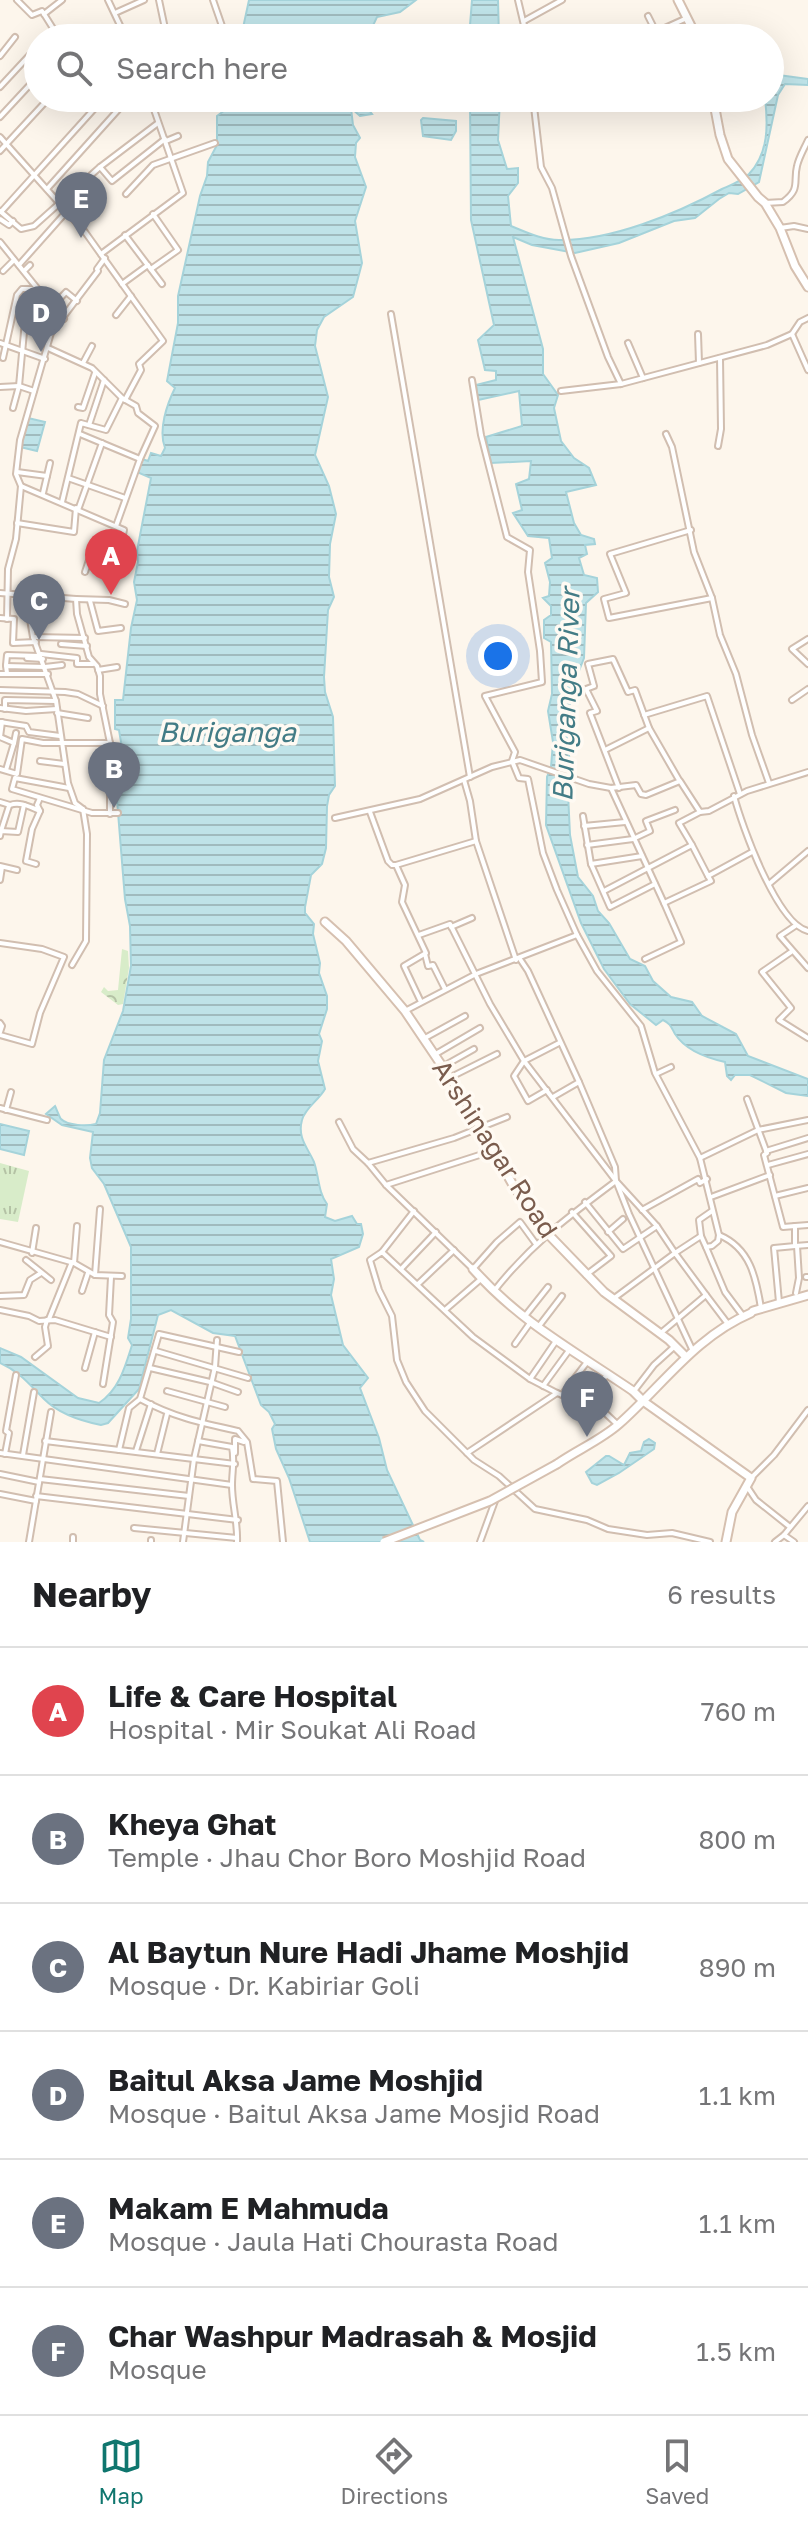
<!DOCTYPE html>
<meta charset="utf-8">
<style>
body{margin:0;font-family:"Golos Text",sans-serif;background:#f6f6f6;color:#202124}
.you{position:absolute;left:498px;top:656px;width:28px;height:28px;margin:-20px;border:6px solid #fff;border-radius:50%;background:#1a73e8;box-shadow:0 0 0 12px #1a73e833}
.badge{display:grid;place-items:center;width:52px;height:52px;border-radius:50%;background:#0f766e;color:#fff;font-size:26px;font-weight:700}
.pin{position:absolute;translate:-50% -66px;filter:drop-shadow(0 2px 4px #0008)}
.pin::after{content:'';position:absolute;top:42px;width:28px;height:24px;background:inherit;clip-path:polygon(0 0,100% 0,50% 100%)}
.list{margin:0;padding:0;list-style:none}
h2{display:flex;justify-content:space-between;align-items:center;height:104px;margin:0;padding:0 32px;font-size:34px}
h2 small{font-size:26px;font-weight:400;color:#757577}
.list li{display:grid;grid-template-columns:52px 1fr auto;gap:24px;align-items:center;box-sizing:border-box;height:128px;padding:0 32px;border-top:2px solid #e0e0e0}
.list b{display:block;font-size:30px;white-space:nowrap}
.list p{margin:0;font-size:26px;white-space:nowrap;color:#757577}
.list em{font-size:26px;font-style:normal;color:#757577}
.icon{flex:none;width:44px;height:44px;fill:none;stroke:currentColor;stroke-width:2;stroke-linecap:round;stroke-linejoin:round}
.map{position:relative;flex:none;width:808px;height:1542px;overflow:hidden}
.search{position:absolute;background:#fff;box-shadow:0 8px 32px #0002;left:24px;right:24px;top:24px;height:88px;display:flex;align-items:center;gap:20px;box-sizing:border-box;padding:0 28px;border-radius:44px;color:#757577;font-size:30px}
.sheet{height:872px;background:#fff}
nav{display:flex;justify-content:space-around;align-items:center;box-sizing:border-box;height:112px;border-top:2px solid #e0e0e0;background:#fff;font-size:22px;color:#757577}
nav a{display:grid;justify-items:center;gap:4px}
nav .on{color:#0f766e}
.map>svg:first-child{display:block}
</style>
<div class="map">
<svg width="808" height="1542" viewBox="0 0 808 1542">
<defs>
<pattern id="forest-crowns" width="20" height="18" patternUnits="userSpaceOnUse" patternTransform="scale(2)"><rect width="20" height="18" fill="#d8ecc9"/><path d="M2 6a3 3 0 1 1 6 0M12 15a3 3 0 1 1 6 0" fill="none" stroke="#b4c2a5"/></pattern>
<pattern id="park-tufts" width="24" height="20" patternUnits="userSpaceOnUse" patternTransform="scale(2)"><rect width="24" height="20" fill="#d8ecc9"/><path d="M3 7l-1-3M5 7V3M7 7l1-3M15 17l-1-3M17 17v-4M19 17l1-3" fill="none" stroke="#b4c2a5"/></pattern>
<pattern id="water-rules" width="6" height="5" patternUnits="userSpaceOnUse" patternTransform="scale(2)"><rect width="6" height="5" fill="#bfe3e8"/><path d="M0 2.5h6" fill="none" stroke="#a0bbbe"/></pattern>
</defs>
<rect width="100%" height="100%" fill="#fdf6ec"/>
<!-- forest -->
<polygon fill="url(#forest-crowns)" points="122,949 128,951 129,968 123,1004 118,1005 101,992 104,987 108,991 118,990"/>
<!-- park -->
<polygon fill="url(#park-tufts)" points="0,1163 29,1171 18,1222 0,1219"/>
<!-- water -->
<g fill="url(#water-rules)" stroke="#a5d3da" stroke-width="2">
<polygon points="249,0 416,0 400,12 377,17 367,38 237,38 243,28"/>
<polygon points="472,0 498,0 499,38 469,38"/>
<path d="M771 74 808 79V85L785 84 778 95 759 182 738 194 729 193 719 199 695 218 674 221 619 243 575 253 532 245 513 237 543 349V374L558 395 554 408 561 441 574 458 589 468 596 485 566 492 574 523 581 535 594 539 595 544 585 545 587 554 579 558 584 575 597 578 598 592 586 603 584 658 575 681 566 722 567 743 573 781 568 793 570 835 578 877 593 896 598 911 609 923 630 959 645 966 653 981 671 997 692 1002 702 1016 736 1034 748 1056 808 1079V1096L786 1093 750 1075H735L731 1080 727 1076 725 1062C707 1058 686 1051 675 1034 671 1027 671 1024 663 1020L656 1025 630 1004 604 969 581 923 546 825 547 777 551 767 553 742 548 711 552 694 551 642 544 638V620L551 615V606L543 598 549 596 550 582 545 563 552 558 549 538 528 536 513 513 522 510 516 484 529 479 531 461 491 463 486 437 522 426 519 391 478 400 476 385 496 380V371L485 370 478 340 494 325 471 220 470 98H500L498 140 507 169 518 168V183L508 196 511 226C526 232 542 240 559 240 610 241 676 214 722 189 731 185 742 181 749 174 769 153 768 124 765 98H770Z"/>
<path d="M227 98H361V106L368 109 372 114 360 116 351 108 353 125 360 138 356 143 355 157 366 187 355 221 362 263 353 297 324 317 317 330 315 346 328 397 315 455 329 486 336 514 330 544 329 577 334 597 328 610 324 677 325 692 333 717 335 786 329 795 327 806 326 848 322 864 311 875 305 907V913L314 924 313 934 320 963 319 973 327 996V1009L319 1034 322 1041 318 1061 325 1089C319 1100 305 1108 302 1120 297 1138 308 1148 314 1162 319 1176 318 1192 327 1204L325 1217 335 1221 352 1216 357 1224H361L363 1234 359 1247 331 1259 334 1279 331 1295 343 1345 368 1378 360 1388 379 1438 387 1470 420 1540 424 1542H310L289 1478 276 1449 272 1429 275 1424 269 1412 261 1405 235 1336 213 1333 171 1310 158 1315 139 1389 108 1423 101 1425C81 1421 59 1414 44 1399 29 1384 20 1372 0 1363V1348L21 1357 78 1398 99 1403C119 1390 125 1367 132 1345L128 1338 131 1319V1247L104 1184 92 1168 90 1158 93 1132 62 1125 46 1114 55 1106C56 1108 60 1118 61 1119 68 1126 87 1126 96 1124L100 1113 104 1060 123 1011 131 966 130 926 125 899 117 800V759L121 742 119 730 115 729V700H123L131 628 137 600 134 582 138 562 137 551 151 478 137 472 142 459 148 461 151 453 161 456 165 448C158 430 167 404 175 388L167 381 178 323V296L200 196 207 176 208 162 217 145V116L225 110Z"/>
<polygon points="423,118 456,121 456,131 451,140 423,136 421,120"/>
<polygon points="28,418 45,422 37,451 20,447"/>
<polygon points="0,1124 29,1131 24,1155 0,1149"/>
<polygon points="649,1439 655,1443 654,1449 619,1473 597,1485 592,1483 586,1472 606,1456 609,1456 624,1465 630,1453 641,1451 644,1442"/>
</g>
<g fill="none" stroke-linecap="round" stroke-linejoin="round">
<!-- street casing -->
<g stroke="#d1beb0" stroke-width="8">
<g id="street">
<polyline points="17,0 32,15 42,11 44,14"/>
<polyline points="108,0 126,38"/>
<polyline points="159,0 167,38"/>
<polyline points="213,0 222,26"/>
<polyline points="518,0 527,38"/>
<polyline points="115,13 144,0"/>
<polyline points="44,14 59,38"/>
<polyline points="44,14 62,0"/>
<polyline points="648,16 656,32 687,18"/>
<polyline points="524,21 562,0"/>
<polyline points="0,56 15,37"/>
<polyline points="0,87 38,46"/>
<polyline points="533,98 541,167 552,188 571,256 608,357 621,384"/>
<polyline points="0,117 38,76"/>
<polyline points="0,137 85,232 163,341 139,364 141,370 125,400"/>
<polyline points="166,141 178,136"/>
<polyline points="0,151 49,98"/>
<polyline points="100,167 112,181 165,139"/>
<polyline points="47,189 118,110 108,98"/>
<polyline points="126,194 153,165 215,143"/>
<path d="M765 203 783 202C801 189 793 182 797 166 799 157 804 149 808 140"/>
<polyline points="0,211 21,229 34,226 100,167 158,123"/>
<polyline points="1,212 104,98"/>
<polyline points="0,219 9,225 13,221"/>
<polyline points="780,228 794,226 808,229"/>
<polyline points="125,235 162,284"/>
<polyline points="0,242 41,293 47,305 64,319"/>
<polyline points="101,254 183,193 150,98"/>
<polyline points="19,265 67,211"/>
<polyline points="151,269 178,250 153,214"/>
<polyline points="3,271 14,260"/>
<polyline points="24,271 30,265"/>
<polyline points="122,284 148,265"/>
<polyline points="51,308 66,292 77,301"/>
<polyline points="391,314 470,777"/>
<polyline points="116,315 131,296"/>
<polyline points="698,334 699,363"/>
<polyline points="792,334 808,370"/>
<polyline points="0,343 45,359"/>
<polyline points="628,343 643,378"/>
<polyline points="48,348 92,368 122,398 136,406 138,413 155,426 140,459 116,526"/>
<polyline points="3,358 17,295 22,289 37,289"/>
<polyline points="83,363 92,346"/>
<path d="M472 380 481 435 507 537 530 550 528 572 540 651 542 682 485 696 515 752 512 761 519 778 528 779 543 853 557 890 577 935 597 971 641 1026 655 1073 700 1158 719 1235C750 1248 756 1277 761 1308"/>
<polyline points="0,387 19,386 34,391"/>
<polyline points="561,391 621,384 767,345 792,334 800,322 808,318"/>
<polyline points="78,407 83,408 95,373"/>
<polyline points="13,408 19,386 25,321"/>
<polyline points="89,425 104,380"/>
<polyline points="80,434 140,459"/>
<polyline points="666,434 672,447 694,552 712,598 720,635 736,674 752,735 769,783"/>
<polyline points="718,446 721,429 720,358"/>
<polyline points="17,472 47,476"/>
<polyline points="68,478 125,498"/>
<polyline points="21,486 124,530 119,553"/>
<polyline points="43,493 50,463"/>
<polyline points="62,502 81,423 106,430 122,398"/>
<polyline points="78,510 102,443"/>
<polyline points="17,523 74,532 76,508"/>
<polyline points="691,530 610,554 626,593 604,599 609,618 712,598"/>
<polyline points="85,572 90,557 108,553 131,553"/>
<polyline points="0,593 76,599 77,614 89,657 97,666 100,676 100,694 110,743 110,814"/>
<polyline points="26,596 33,637 56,701 68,783 75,803 83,809"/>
<polyline points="76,599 109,600 125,604"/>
<polyline points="90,601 98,631 121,628"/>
<polyline points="0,618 14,619 13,643 36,642"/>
<polyline points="7,619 8,569 16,539 21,486 16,474 20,440 51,333 98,271 97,269 105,258"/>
<polyline points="33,637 85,638"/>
<polyline points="808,639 792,649 808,664"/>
<polyline points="61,644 87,646"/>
<polyline points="41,654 77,658 77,664 93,664"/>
<polyline points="27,658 43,659"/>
<polyline points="6,665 7,655 39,656"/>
<polyline points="45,667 62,665"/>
<polyline points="98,670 117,667"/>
<polyline points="7,673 6,666 45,667"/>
<polyline points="0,674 48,674"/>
<polyline points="0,690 65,692 78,694 103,706"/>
<polyline points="792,700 808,689"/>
<polyline points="0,708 26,711 57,709"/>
<polyline points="5,709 5,700 56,701"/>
<polyline points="57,713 88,718"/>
<polyline points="644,715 707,696 740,794"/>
<polyline points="0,722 26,726 29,732 60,736"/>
<polyline points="0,737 14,743 6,770"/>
<polyline points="0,737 2,722"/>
<polyline points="14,743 16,733"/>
<polyline points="605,750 649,728 679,780"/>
<polyline points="40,761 64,764"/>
<polyline points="0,769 17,774 22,739 43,743 110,743"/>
<polyline points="464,780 470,801 476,841 516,960"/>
<polyline points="69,788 15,778 12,789 92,813 118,813"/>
<polyline points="611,788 664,903 711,881 708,876"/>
<polyline points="619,788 590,713 597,711 586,689 594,686 588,664 613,659 628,692 635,690 649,728"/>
<path d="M734 796C742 826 777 924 808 931"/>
<path d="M0 802 10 805C20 801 30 807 40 811L37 805 40 798"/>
<polyline points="370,812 388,861 392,865 396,865 405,885 402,902 426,953 404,966 421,1002"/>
<polyline points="583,816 591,864 642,856"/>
<polyline points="335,818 420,799 492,767 520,760 589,784 611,788 636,785 641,794 646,795 680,781 700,812 709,811 747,791 808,772"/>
<polyline points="584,826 625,822"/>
<polyline points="1,831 9,806"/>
<polyline points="0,836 1,831 18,832 24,805"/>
<polyline points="587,845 633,839 650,831 646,821 675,810"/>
<polyline points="692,845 708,876 752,852"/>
<polyline points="36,864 26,861 32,829 40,811"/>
<polyline points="591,864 610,907 655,884"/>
<polyline points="396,865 476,841"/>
<polyline points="0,866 17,870"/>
<polyline points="0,880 2,867"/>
<polyline points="769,884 808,851"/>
<polyline points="604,891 692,845 679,823 700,812"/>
<polyline points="795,926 780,936 808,968"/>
<polyline points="451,927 472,918"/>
<polyline points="419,935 450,924 490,1004 524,1061 616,1181 657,1226 675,1253 701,1236 706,1247 712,1246 718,1241 719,1235"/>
<polyline points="0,943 42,949 64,957 40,1013 32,1044 0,1035"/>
<polyline points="791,952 762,972 791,1008 779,1020 808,1038"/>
<polyline points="425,954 428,966 433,965 445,989"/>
<polyline points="520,959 528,971 579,1082 553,1097"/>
<polyline points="645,959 681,942 664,903"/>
<polyline points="72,965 86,941 87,834 83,809"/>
<polyline points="405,1011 476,974 577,935"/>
<polyline points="0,1023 2,1026 0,1032"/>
<polyline points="425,1038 465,1016"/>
<polyline points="434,1055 480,1028"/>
<polyline points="442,1067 474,1049"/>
<polyline points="656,1074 671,1067"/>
<polyline points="449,1078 497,1054"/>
<polyline points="579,1082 615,1167 616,1181 629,1214 692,1349"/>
<polyline points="547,1090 528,1101 514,1076 524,1061 559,1043"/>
<polyline points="747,1099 767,1153 764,1155 783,1227 795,1226 795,1246 774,1248 779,1302"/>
<polyline points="0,1108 47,1120"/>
<polyline points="6,1110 11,1092"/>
<polyline points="339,1122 353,1149 368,1163"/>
<polyline points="492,1151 386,1185 368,1163 454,1138 507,1117"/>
<polyline points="766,1151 808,1138"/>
<polyline points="700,1158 758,1130 808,1120"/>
<polyline points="768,1165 808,1154"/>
<polyline points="386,1185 473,1269 497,1242 520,1222 536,1244"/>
<polyline points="775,1196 808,1188"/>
<polyline points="711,1197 770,1175"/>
<polyline points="585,1202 623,1249 657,1226"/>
<polyline points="642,1210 698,1179 700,1183 707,1179"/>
<polyline points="572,1212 611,1256 586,1275"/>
<polyline points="795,1226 808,1225"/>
<polyline points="608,1232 623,1219"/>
<polyline points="701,1236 699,1220 712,1211"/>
<polyline points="0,1242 74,1263 95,1275 122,1276"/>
<polyline points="795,1246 808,1245"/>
<polyline points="706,1247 725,1292 743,1316"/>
<polyline points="382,1252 414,1211"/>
<polyline points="32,1253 36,1228"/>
<polyline points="26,1260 51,1280"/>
<polyline points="74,1263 77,1226"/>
<polyline points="401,1269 436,1232"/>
<polyline points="95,1275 100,1209"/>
<polyline points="806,1277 808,1277"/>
<polyline points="418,1284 454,1250"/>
<polyline points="82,1291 88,1273"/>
<path d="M494 1291C532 1243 568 1217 616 1181"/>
<polyline points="796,1293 799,1278 797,1246"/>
<polyline points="706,1295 728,1324"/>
<polyline points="0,1296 24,1295 30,1280 41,1273"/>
<polyline points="613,1299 675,1253 706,1295 662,1332"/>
<polyline points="0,1310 29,1316 39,1321 55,1320 111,1337"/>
<polyline points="445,1310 481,1279"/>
<polyline points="525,1316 548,1287"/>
<polyline points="49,1319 72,1262"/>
<polyline points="539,1326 562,1296"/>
<polyline points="515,1344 530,1323"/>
<polyline points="156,1351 248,1378"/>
<polyline points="35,1357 48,1346 45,1327 47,1320"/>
<polyline points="85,1368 95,1332"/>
<polyline points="150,1368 210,1382 238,1392"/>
<polyline points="530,1379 556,1341"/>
<polyline points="103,1384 113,1322 109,1315 111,1277"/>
<polyline points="543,1386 570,1349"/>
<polyline points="167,1391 225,1407"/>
<polyline points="634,1391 654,1365 675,1346"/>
<polyline points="562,1395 587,1362"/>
<path d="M140 1399C173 1417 201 1423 238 1431L247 1442 253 1479 277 1481 283 1542"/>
<polyline points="583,1402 607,1375"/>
<polyline points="618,1425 602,1410 557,1393 530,1379 473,1337 382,1252 370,1260 379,1290 392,1316 397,1360 406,1382 425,1411 474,1460 499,1476 535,1509 587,1520 608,1529 647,1535 672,1533 710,1542"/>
<polyline points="45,1441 235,1464"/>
<path d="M198 1441 232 1447C235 1461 232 1471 232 1485 232 1505 238 1522 237 1542"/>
<polyline points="119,1450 129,1408 140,1399 159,1334 239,1352"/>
<polyline points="136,1451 151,1404"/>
<polyline points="0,1453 232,1485"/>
<polyline points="235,1453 235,1439 244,1442"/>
<polyline points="467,1453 557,1393"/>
<polyline points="5,1454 9,1433 6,1431 16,1375"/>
<polyline points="157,1454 167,1414"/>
<polyline points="23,1455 34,1392"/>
<polyline points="0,1474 39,1482"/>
<polyline points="751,1478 774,1455 808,1410"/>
<polyline points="40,1479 189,1496"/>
<polyline points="746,1485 756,1500 790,1527"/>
<polyline points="0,1494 36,1501"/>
<polyline points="36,1496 238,1520"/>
<polyline points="134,1528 237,1538"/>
<polyline points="784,1535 794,1542"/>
<polyline points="29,1542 51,1412"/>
<polyline points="73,1542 73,1537"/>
<polyline points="151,1542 151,1540"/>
<polyline points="183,1542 194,1459 215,1367 217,1340"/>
<polyline points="480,1542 495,1501"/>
<polyline points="775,1542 784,1535 808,1506"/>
</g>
</g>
<!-- secondary casing -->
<g stroke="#d6c0b0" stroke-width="11">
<g id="secondary">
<polyline points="678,0 697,38"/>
<polyline points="713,98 720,135 728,159 758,197 765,203 780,228 795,266 808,287"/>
<polyline points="325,922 346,941 405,1011 465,1100 513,1185 547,1233 604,1292 669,1340 685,1356"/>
<path d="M473 1269C520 1322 576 1352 633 1391L643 1401 751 1478 732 1512 726 1542"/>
<polyline points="753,1311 808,1295"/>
<path d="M557 1464C577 1450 601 1440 619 1424 663 1385 695 1337 751 1313"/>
</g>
</g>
<!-- street -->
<use href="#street" stroke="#fff" stroke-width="4"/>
<!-- secondary -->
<use href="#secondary" stroke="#fff" stroke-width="7"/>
<!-- secondary-bridge casing -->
<g stroke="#d6c0b0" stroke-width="11" stroke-linecap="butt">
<polyline id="secondary-bridge" points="384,1542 490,1501 557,1464"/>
</g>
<!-- secondary-bridge -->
<use href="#secondary-bridge" stroke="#fff" stroke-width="7"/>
</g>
<g text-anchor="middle" stroke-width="7" stroke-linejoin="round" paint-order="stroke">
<!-- street labels -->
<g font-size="26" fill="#7a5c4d" stroke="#fffaf3">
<text transform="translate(495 1149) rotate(57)" y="9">Arshinagar Road</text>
</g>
<!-- water labels -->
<g font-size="28" font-style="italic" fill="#437c86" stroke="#fffaf3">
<text transform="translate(566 695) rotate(-88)" y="10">Buriganga River</text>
<text x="227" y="742">Buriganga</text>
</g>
</g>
</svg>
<div class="you"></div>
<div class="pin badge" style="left:111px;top:595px;background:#e0444e">A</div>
<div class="pin badge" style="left:114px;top:808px;background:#6b7280">B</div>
<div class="pin badge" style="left:39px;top:640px;background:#6b7280">C</div>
<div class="pin badge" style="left:41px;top:352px;background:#6b7280">D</div>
<div class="pin badge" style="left:81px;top:238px;background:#6b7280">E</div>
<div class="pin badge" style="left:587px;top:1437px;background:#6b7280">F</div>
<div class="search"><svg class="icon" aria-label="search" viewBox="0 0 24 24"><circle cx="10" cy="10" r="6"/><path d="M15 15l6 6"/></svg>Search here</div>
</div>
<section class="sheet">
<h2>Nearby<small>6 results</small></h2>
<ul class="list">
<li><span class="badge" style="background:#e0444e">A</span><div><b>Life &amp; Care Hospital</b><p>Hospital · Mir Soukat Ali Road</p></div><em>760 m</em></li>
<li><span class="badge" style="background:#6b7280">B</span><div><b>Kheya Ghat</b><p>Temple · Jhau Chor Boro Moshjid Road</p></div><em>800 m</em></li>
<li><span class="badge" style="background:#6b7280">C</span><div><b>Al Baytun Nure Hadi Jhame Moshjid</b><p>Mosque · Dr. Kabiriar Goli</p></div><em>890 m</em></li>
<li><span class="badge" style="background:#6b7280">D</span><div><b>Baitul Aksa Jame Moshjid</b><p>Mosque · Baitul Aksa Jame Mosjid Road</p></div><em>1.1 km</em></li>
<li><span class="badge" style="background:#6b7280">E</span><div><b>Makam E Mahmuda</b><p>Mosque · Jaula Hati Chourasta Road</p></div><em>1.1 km</em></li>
<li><span class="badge" style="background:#6b7280">F</span><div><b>Char Washpur Madrasah &amp; Mosjid</b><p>Mosque</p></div><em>1.5 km</em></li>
</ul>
</section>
<nav>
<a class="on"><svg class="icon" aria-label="map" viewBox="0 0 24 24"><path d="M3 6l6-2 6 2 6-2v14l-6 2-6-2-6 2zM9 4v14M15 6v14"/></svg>Map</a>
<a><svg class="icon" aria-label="directions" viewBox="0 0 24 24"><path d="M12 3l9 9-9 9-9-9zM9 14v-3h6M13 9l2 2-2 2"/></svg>Directions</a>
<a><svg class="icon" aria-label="saved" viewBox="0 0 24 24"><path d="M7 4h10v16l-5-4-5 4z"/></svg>Saved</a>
</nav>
